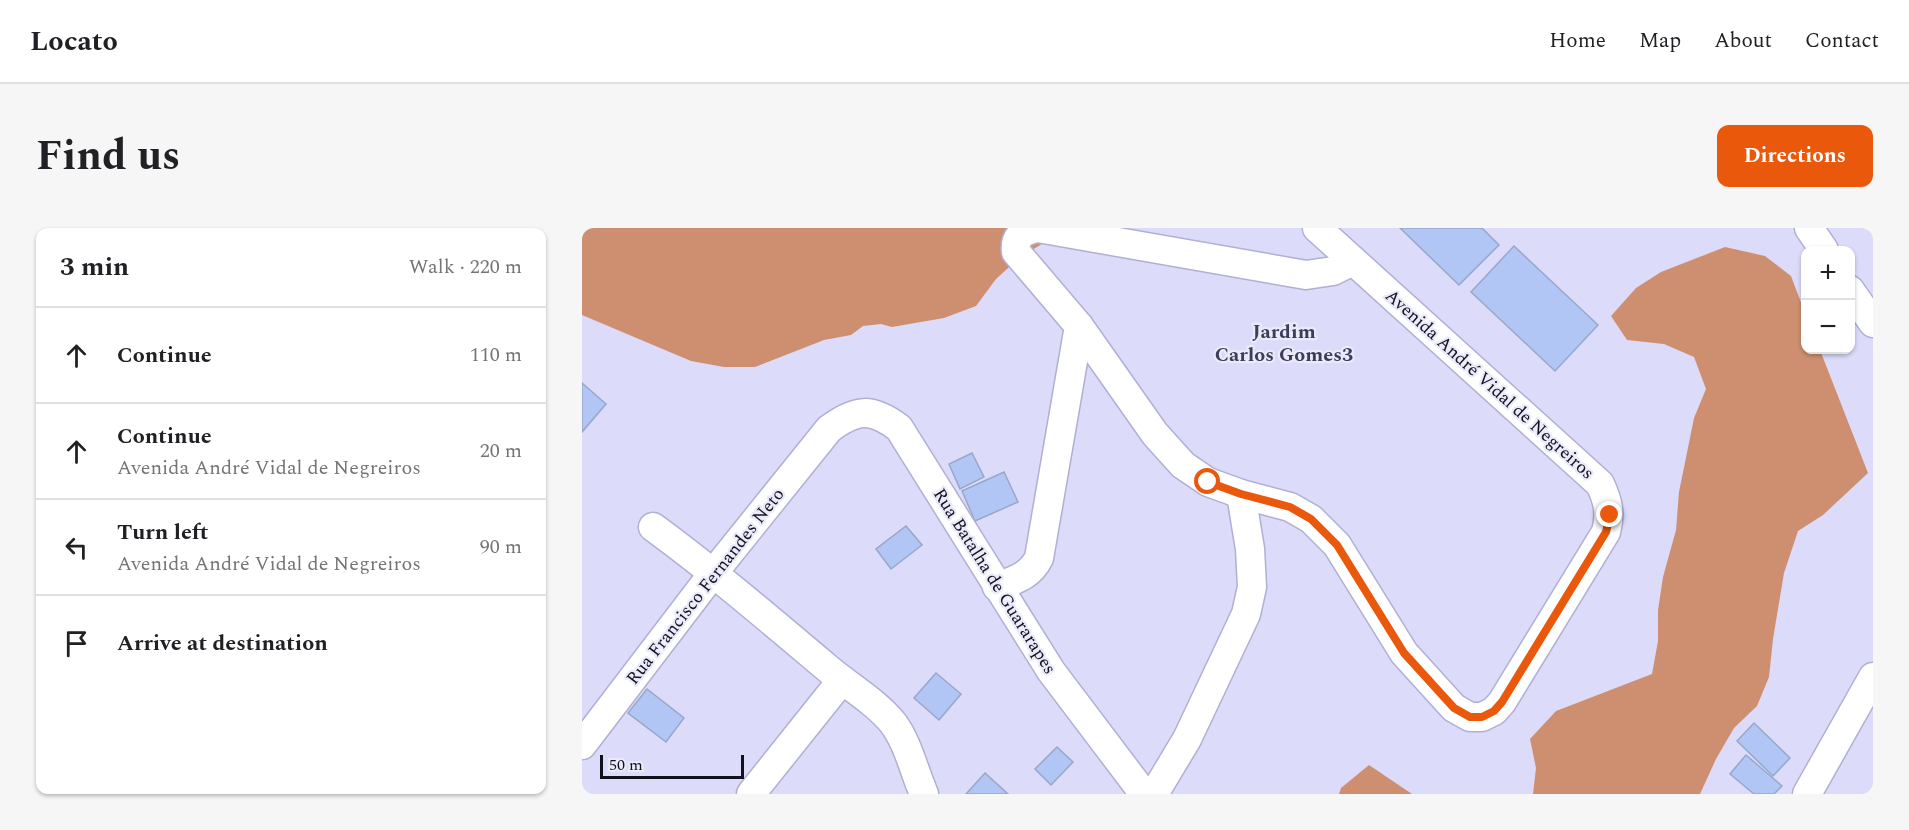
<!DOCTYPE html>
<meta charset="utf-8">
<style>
body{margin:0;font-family:Spectral,serif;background:#f6f6f6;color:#202124}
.controls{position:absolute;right:18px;top:18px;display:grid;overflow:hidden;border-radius:12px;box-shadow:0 2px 4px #0004}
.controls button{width:54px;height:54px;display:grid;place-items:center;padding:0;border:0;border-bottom:2px solid #e0e0e0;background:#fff;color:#202124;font:30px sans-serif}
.scale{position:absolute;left:18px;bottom:15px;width:144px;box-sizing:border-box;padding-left:6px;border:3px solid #12111e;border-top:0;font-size:16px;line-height:21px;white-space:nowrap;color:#12111e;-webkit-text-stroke:4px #eaeafa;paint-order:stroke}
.stop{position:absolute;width:18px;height:18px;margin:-14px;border:4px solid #ea580c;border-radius:50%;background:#fff}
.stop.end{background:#ea580c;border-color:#fff;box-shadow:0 2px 6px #0008}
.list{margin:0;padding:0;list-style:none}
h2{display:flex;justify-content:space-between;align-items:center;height:78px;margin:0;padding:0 24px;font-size:26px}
h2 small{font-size:20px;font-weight:400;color:#757577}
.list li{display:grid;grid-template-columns:39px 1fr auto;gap:18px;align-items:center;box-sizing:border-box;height:96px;padding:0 24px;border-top:2px solid #e0e0e0}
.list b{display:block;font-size:22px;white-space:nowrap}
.list p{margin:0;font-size:20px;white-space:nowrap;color:#757577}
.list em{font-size:20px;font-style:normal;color:#757577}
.icon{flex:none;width:33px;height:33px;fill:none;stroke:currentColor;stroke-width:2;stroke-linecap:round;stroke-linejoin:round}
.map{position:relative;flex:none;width:1291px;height:566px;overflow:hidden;border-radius:12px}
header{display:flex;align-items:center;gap:36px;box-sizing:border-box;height:84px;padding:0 30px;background:#fff;border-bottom:2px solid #e0e0e0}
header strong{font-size:28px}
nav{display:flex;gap:33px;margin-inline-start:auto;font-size:21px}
.intro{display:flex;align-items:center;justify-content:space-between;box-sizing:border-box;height:144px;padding:0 36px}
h1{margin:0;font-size:42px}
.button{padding:15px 27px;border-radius:12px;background:#ea580c;color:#fff;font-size:21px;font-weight:700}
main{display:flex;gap:36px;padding:0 36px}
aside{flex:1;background:#fff;border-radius:12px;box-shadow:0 2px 4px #0004}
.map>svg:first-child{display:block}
</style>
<header>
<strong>Locato</strong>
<nav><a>Home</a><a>Map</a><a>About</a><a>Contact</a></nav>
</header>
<div class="intro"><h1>Find us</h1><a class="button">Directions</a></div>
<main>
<aside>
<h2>3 min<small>Walk · 220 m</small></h2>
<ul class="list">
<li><svg class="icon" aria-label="ahead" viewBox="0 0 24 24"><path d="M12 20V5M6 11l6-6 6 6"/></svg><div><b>Continue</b></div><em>110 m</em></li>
<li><svg class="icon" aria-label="ahead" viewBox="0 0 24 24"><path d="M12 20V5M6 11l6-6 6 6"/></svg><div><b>Continue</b><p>Avenida André Vidal de Negreiros</p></div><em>20 m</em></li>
<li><svg class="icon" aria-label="left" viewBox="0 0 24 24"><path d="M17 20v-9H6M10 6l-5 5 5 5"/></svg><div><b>Turn left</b><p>Avenida André Vidal de Negreiros</p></div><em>90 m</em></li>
<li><svg class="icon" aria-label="arrive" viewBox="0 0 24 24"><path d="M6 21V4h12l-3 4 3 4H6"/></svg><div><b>Arrive at destination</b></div></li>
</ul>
</aside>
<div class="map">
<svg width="1291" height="566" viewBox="0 0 1291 566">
<rect width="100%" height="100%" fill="#dcdbfa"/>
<!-- forest -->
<g fill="#ce8f70">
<polygon points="0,0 486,0 437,30 414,51 394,78 362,90 310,99 299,96 281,98 269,107 242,112 173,139 142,139 109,133 0,87"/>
<polygon points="1143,19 1183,28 1209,48 1223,85 1224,122 1238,122 1286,245 1241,287 1216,303 1202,345 1191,411 1187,449 1175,478 1152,500 1134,531 1118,566 951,566 954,540 948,511 974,483 1070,446 1076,413 1076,382 1081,349 1094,302 1097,264 1112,190 1124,161 1112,129 1082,116 1045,112 1029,88 1054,60 1079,44"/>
<polygon points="787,537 830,566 757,566 759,560"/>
</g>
<!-- building -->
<g fill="#b1c6f5" stroke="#98a7c9" stroke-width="1.5">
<polygon points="818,0 900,0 917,17 877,57"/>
<polygon points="932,18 1016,97 973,143 889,64"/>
<polygon points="0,155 24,176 0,204"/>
<polygon points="390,225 402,249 378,261 367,236"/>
<polygon points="422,244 436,274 393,293 380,263"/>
<polygon points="324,298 340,317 309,341 294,321"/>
<polygon points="354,445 379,466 357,492 332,470"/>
<polygon points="65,461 102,490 84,514 46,485"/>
<polygon points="1172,495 1208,530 1191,548 1155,513"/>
<polygon points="475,519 491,534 469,557 453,541"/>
<polygon points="1164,527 1200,558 1192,566 1172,566 1148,546"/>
<polygon points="403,545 426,566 384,566"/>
</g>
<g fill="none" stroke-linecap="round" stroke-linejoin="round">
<!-- minor casing -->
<g stroke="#b0afd4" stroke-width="31">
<g id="minor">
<path d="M455 0C441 3 432 8 434 24L497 98 573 206 601 237 626 254 659 266 708 279 729 291 755 317 822 425 872 480 888 489H900L912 483 920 474 1024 304C1029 285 1026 273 1018 256L735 0"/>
<polyline points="456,0 724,47 751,43 771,33"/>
<polyline points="1227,0 1242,22"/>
<polyline points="1268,62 1291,95"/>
<path d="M71 299C131 343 187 391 244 439 266 458 293 473 311 495 326 515 332 543 342 566"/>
<path d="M415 359C433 352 448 348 457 330L497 98"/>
<path d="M0 517 132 344 247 201C274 181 289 179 317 200L469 443 562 566"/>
<polyline points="169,566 260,452"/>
<polyline points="572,566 605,511 664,386 670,359 668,321 659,266"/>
<polyline points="1225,566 1291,449"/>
</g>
</g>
<!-- minor -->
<use href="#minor" stroke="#fff" stroke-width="28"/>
</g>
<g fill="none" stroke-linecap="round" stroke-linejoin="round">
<!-- route -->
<polyline stroke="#ea580c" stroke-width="8" points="626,254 659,266 708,279 729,291 755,317 822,425 872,480 888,489 900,489 912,483 920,474 1024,304 1028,287"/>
</g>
<g text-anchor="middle" stroke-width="4.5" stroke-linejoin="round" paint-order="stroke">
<!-- street labels -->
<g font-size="18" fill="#12111e" stroke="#eaeafa">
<text transform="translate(908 156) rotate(42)" y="6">Avenida André Vidal de Negreiros</text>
<text transform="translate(413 353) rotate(58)" y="6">Rua Batalha de Guararapes</text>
<text transform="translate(123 358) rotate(-52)" y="6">Rua Francisco Fernandes Neto</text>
</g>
<!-- neighbourhood labels -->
<g font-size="20" font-weight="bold" fill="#3e3c5b" stroke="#eaeafa">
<text x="702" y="110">Jardim<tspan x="702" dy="23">Carlos Gomes3</tspan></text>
</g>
</g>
</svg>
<div class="controls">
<button>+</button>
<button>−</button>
</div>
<div class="scale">50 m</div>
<div class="stop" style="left:626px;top:254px"></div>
<div class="stop end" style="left:1028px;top:287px"></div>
</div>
</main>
